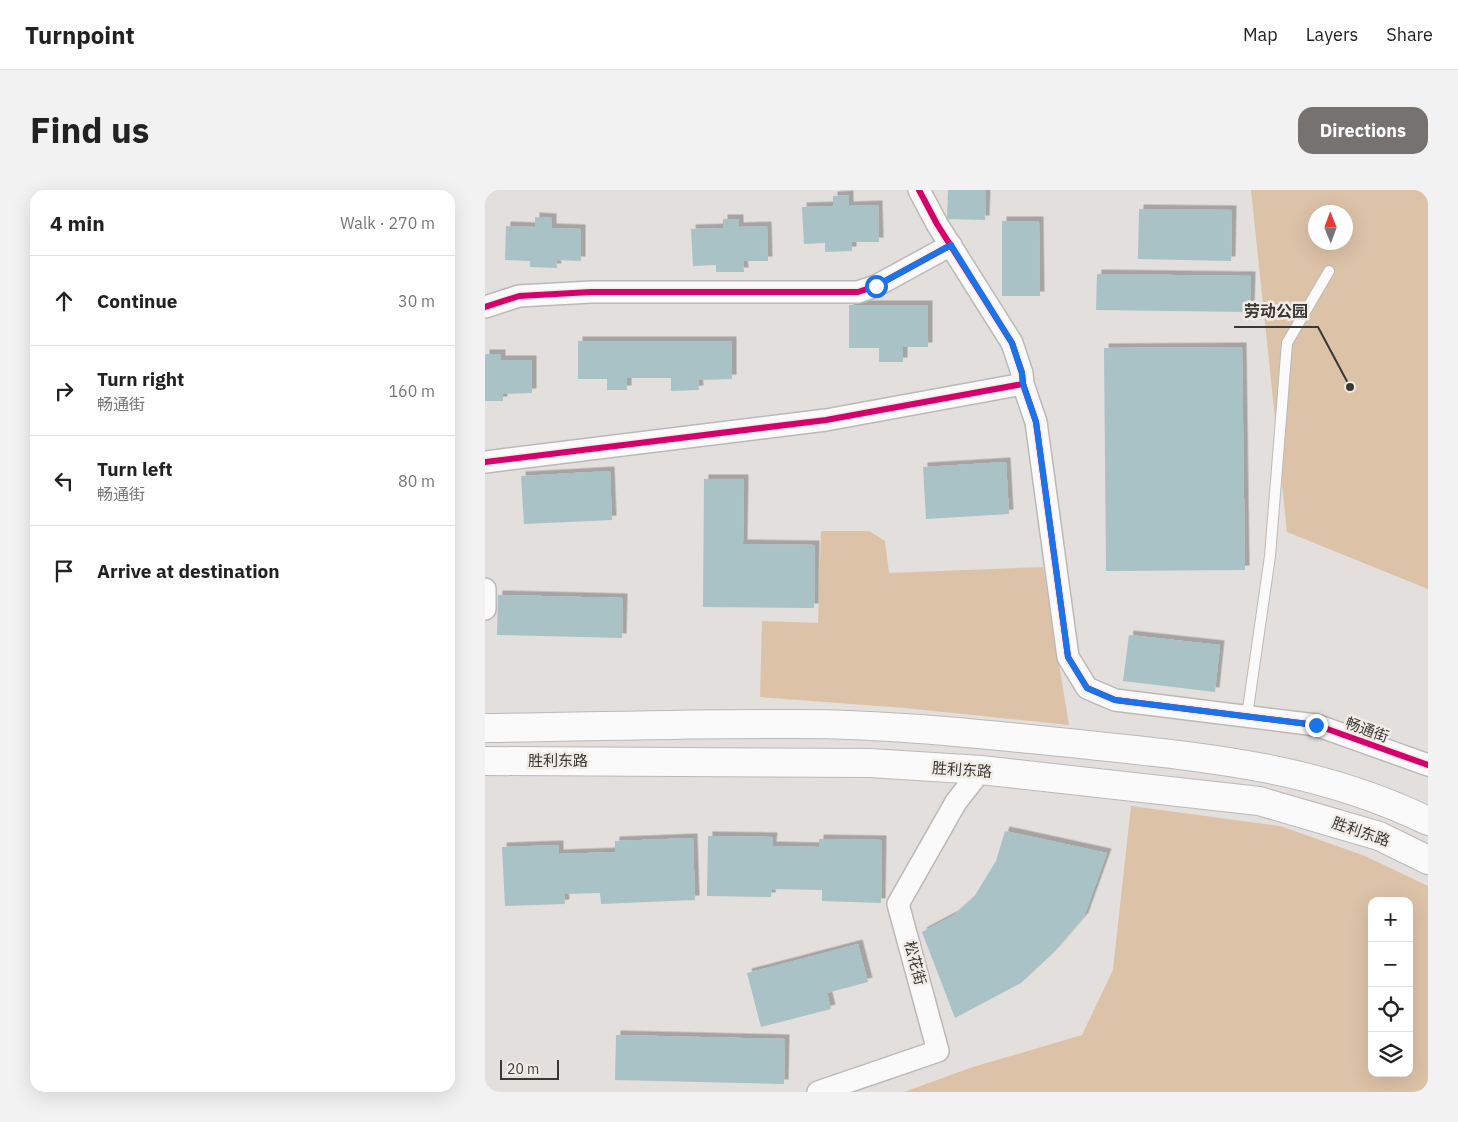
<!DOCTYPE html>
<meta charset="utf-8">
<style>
body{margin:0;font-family:"IBM Plex Sans","Noto Sans SC",sans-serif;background:#f2f2f2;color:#222}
.controls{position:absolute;right:15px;bottom:15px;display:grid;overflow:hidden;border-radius:10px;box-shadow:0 5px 20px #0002}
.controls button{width:45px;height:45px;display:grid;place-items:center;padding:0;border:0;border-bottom:1px solid #e0e0e0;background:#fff;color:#222;font:25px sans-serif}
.compass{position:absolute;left:823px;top:15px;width:45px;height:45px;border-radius:50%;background:#fff;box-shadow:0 5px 20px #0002;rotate:359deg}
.scale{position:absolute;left:15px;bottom:12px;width:59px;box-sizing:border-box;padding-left:5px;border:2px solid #3a3836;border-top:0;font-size:14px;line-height:18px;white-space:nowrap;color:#3a3836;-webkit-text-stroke:4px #f2ece7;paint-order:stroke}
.stop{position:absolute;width:15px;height:15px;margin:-11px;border:4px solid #1a73e8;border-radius:50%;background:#fff}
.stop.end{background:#1a73e8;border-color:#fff;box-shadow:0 1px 5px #0008}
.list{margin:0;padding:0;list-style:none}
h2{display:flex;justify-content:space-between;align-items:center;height:65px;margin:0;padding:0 20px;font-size:21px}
h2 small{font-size:16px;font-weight:400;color:#767676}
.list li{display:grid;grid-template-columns:32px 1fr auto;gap:15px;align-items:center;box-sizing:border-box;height:90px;padding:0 20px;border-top:1px solid #e0e0e0}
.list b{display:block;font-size:19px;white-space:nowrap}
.list p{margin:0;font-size:16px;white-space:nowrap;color:#767676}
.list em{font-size:16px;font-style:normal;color:#767676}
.icon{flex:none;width:28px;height:28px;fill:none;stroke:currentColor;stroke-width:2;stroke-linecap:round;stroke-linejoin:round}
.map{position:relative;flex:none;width:943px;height:902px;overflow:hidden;border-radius:15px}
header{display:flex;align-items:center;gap:30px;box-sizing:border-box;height:70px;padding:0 25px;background:#fff;border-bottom:1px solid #e0e0e0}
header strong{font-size:24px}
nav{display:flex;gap:28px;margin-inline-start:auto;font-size:18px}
.intro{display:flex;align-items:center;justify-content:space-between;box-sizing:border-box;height:120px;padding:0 30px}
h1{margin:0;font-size:35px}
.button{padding:12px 22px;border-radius:15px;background:#757270;color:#fff;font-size:18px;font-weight:700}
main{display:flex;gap:30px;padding:0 30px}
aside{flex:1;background:#fff;border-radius:15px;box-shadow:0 5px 20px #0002}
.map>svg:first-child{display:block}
</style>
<header>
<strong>Turnpoint</strong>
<nav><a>Map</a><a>Layers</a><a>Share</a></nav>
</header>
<div class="intro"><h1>Find us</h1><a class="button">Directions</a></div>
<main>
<aside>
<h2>4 min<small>Walk · 270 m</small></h2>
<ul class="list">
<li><svg class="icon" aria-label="ahead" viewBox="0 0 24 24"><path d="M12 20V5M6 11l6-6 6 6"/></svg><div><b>Continue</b></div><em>30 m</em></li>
<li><svg class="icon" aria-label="right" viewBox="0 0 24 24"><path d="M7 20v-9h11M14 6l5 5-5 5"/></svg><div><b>Turn right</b><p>畅通街</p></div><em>160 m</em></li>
<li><svg class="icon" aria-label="left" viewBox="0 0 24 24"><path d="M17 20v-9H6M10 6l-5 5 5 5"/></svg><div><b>Turn left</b><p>畅通街</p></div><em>80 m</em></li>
<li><svg class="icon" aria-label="arrive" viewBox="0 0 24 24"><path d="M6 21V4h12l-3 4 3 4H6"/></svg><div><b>Arrive at destination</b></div></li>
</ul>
</aside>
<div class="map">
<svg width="943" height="902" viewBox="0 0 943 902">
<defs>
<filter id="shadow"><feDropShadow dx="4.5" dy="-4.5" stdDeviation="0" flood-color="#0004"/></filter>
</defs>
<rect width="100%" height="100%" fill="#e2dfdd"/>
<!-- green -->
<g fill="#dcc2a7" fill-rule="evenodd">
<path d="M766 0H943V399L802 342ZM831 22H861V52H831Z"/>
<polygon points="336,341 384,341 400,351 404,383 558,377 584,535 420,518 275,507 277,431 333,433"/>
<path d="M646 616 795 636 880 666 943 696V902H419L485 878 597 845 628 780ZM887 711H924V883H887Z"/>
</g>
<!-- building -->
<g fill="#a8c2c5" filter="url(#shadow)">
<polygon points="463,0 501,0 500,30 462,29"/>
<polygon points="364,5 364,16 393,15 394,52 367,52 367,61 340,62 340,53 319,54 317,17 348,16 348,6"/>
<polygon points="654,19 747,20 746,71 653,69"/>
<polygon points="50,27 67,28 67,38 96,39 96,71 71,70 72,78 45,77 45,71 20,70 21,36 50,37"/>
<polygon points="238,29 254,29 254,37 282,36 283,71 258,71 259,82 231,82 231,75 208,76 206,39 238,38"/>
<polygon points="517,31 554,31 555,106 517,106"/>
<polygon points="612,84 766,86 765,122 611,120"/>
<polygon points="364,115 443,115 443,157 418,157 418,172 394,172 394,158 364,158"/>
<polygon points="93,151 247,151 247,189 213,190 214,200 186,201 186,188 142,188 142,200 122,200 122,189 93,189"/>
<polygon points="757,157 760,380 621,381 619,158"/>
<polygon points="0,164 16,164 16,170 47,170 47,203 18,204 18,211 0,211"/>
<polygon points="521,272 524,324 441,329 438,277"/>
<polygon points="125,281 127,330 39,334 36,286"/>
<polygon points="219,289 259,289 258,354 330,355 329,418 218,417"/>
<polygon points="13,405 138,408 137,448 12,445"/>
<polygon points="644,445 735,455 730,502 638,491"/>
<polygon points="520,641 622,663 599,727 568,763 536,793 470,828 437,742 469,725 489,707 511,671"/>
<polygon points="223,646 288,647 287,656 334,657 334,649 397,650 396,713 337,711 337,700 287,699 286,707 222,706"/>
<polygon points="208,648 210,710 116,714 115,703 79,704 80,714 20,716 17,657 74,655 74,664 130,662 130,651"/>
<polygon points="373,754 383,792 342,803 346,819 276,837 262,783"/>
<polygon points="131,845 300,849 299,894 130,890"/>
</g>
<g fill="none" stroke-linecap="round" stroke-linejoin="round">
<!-- service casing -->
<g stroke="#bbb9b7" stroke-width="12">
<polyline id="service" points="762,526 785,366 802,153 844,81"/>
</g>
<!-- minor casing -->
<g stroke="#bbb9b7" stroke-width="24">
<g id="minor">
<polyline points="434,0 452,34 527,153 537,183 538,194 551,232 583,467 602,498 630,510 831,535 943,575"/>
<polyline points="0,117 34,106 106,102 373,102 391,96 466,55"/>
<polyline points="0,272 341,230 538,194"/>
<polyline points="0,399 0,419"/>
<polyline points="333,902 453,861 413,714 471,612 496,580"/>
</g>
</g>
<!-- primary casing -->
<g stroke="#bbb9b7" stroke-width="30">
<g id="primary">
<path d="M0 538C104 537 208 533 312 534 413 534 513 546 613 556 729 568 836 579 943 631"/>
<polyline points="0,571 385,573 496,580 774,611 894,646 943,670"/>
</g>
</g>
<!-- service -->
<use href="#service" stroke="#fbfafa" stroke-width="10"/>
<!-- minor -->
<use href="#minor" stroke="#fbfafa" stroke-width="21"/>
<!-- primary -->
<use href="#primary" stroke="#fbfafa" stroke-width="28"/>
<!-- cycleway casing -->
<g stroke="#f2ece7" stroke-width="9">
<g id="cycleway">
<polyline points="434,0 452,34 527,153 537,183 538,194 551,232 583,467 602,498 630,510 831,535 943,575"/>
<polyline points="0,117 34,106 106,102 373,102 391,96 466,55"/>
<polyline points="0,272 341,230 538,194"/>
</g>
</g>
<!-- cycleway -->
<use href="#cycleway" stroke="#d6006c" stroke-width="6"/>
</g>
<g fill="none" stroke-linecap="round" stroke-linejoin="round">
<!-- route -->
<polyline stroke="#1a73e8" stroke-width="6" points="391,96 466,55 527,153 537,183 538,194 551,232 583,467 602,498 630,510 831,535"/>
</g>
<g text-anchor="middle" stroke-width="5" stroke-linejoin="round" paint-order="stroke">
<!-- street labels -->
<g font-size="15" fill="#3a3836" stroke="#f2ece7">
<text transform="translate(882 540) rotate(20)" y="5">畅通街</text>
<text x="73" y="576">胜利东路</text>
<text transform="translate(477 580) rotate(4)" y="5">胜利东路</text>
<text transform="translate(876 642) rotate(19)" y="5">胜利东路</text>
<text transform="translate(430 773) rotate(75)" y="5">松花街</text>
</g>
</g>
<!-- callouts -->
<path fill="none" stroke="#3a3836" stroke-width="2" d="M865 197L833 137H749"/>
<circle fill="#3a3836" stroke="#f2ece7" stroke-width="2" cx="865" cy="197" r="5"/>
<g font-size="16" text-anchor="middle" font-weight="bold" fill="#3a3836" stroke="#f2ece7" stroke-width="5" stroke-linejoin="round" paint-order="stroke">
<text x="791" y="127">劳动公园</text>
</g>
</svg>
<div class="controls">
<button>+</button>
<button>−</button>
<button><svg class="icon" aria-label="locate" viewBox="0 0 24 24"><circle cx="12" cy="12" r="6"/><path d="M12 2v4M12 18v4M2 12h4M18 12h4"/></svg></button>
<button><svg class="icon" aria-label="layers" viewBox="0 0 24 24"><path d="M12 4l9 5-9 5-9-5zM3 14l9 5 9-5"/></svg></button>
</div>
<svg class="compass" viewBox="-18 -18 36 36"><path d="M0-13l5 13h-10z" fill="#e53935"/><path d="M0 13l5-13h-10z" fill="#767676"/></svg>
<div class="scale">20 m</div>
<div class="stop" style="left:391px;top:96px"></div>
<div class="stop end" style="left:831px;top:535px"></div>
</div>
</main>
